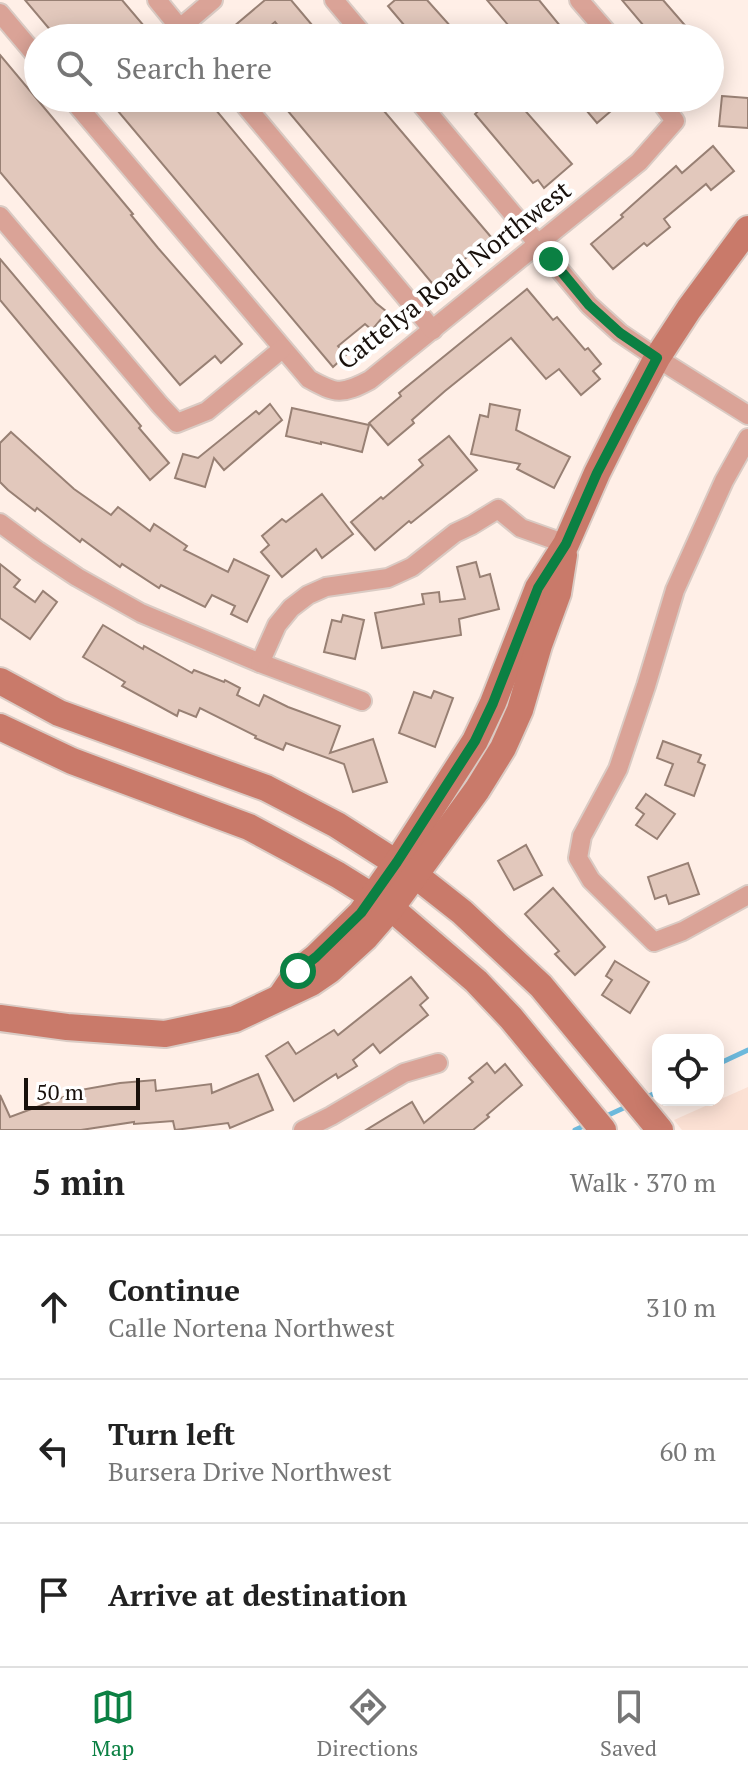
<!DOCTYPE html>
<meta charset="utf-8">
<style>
body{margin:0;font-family:"PT Serif",serif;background:#f2f2f2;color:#222}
.controls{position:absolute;right:24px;bottom:24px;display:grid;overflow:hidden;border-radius:16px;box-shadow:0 4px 20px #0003}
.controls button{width:72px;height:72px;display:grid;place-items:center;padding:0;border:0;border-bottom:2px solid #e0e0e0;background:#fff;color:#222;font:40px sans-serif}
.scale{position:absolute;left:24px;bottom:20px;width:116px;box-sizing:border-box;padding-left:8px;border:4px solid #18100b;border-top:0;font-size:22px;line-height:28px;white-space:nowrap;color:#18100b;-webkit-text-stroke:6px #fff;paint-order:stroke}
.stop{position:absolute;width:24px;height:24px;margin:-18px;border:6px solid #0b8043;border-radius:50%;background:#fff}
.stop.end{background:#0b8043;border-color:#fff;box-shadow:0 2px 8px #0008}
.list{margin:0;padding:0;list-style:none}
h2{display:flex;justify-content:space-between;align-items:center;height:104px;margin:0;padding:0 32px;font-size:34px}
h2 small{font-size:26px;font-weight:400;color:#767676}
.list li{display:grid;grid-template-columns:52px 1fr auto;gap:24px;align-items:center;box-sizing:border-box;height:144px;padding:0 32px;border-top:2px solid #e0e0e0}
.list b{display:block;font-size:30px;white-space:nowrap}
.list p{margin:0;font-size:26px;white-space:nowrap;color:#767676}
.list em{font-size:26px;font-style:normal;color:#767676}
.icon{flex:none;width:44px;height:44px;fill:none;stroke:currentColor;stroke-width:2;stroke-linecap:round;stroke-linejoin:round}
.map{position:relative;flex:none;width:748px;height:1130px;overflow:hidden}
.search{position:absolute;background:#fff;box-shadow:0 4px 20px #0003;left:24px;right:24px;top:24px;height:88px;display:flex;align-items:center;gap:20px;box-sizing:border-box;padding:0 28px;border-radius:44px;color:#767676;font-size:30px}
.sheet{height:536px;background:#fff}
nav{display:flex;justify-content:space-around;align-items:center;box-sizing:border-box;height:112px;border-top:2px solid #e0e0e0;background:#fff;font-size:22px;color:#767676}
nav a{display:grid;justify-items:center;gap:4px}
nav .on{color:#0b8043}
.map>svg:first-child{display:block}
</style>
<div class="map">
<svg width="748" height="1130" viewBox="0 0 748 1130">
<rect width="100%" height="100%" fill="#ffefe7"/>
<!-- built -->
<polygon fill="#fce1d4" points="748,1087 748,1130 682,1130 674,1120"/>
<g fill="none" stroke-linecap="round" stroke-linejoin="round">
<!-- stream -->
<g stroke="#6db9dc" stroke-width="5">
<polyline points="718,1064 748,1050"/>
<polyline points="644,1098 658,1092"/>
<polyline points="604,1117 628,1106"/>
<polyline points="575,1130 588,1124"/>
</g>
</g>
<!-- building -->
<g fill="#e2c8bc" stroke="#988074" stroke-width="2">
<polygon points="25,0 122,0 150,33 143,38 57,38"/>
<polygon points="265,0 291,0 323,38 288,38 275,22 256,38 220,38"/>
<polygon points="395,0 427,0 461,38 415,38 388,6"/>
<polygon points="487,0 539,0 570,38 519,38"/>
<polygon points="622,0 663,0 696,38 654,38"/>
<polygon points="0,55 133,214 131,215 158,248 242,344 221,363 215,356 180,385 0,172"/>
<polygon points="722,96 748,98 748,128 719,126"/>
<polygon points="107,98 206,98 376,303 387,312 372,330 365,324 338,346 346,355 333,367"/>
<polygon points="277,98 373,98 491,237 455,267 459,271 437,289"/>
<polygon points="477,98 531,98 521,106 572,164 544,188 538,180 533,183 475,114 484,106"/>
<polygon points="576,98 626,98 597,123"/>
<polygon points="713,146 734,171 711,190 706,184 664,219 670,227 647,246 644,243 613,269 591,244 623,217 621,215 676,166 682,173"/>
<polygon points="0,259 141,426 139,428 169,463 150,480 0,300"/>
<polygon points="527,289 553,320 557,317 585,350 588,348 601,364 593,371 600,379 581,395 559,369 546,379 511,338 445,391 412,420 414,423 388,445 369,423 401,396 399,393"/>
<polygon points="270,404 282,420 224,470 214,458 205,487 175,478 183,454 198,458 256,411 259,414"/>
<polygon points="490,404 520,410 516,430 570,457 554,488 517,469 520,464 471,454 480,415 488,417"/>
<polygon points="292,408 369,425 362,452 321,442 321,444 286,436"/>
<polygon points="11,432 74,489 111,515 118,507 150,531 154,524 187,546 184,550 228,572 234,559 269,576 247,622 231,614 235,606 212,595 205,607 161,585 159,588 122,564 120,567 82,539 80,542 37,508 35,511 8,490 0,482 0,443"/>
<polygon points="449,436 477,470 411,523 409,521 375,550 351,522 381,497 383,499 423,465 419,460"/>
<polygon points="322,494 353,534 322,558 316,549 282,577 261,552 269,545 262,536 282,519 286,522"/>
<polygon points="476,562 480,577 490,574 499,609 459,619 461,635 382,648 375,613 424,604 422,594 439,592 440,602 465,599 457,567"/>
<polygon points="0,564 20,580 14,587 35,602 43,591 57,602 30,639 0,618"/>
<polygon points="343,615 364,620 355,659 324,652 332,620 341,622"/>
<polygon points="103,625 143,649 144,646 192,673 194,670 224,682 225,680 240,688 237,695 259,706 264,695 288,707 340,726 330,753 373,739 387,782 353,792 344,764 286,743 283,750 255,738 256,736 200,708 196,717 179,710 177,716 122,686 125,682 83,657"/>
<polygon points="434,691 453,698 435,747 399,733 414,692 431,698"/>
<polygon points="663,741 701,755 698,762 705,765 694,796 665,785 673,764 657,758"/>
<polygon points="646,794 675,814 657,839 636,825 644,814 636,808"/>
<polygon points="526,845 542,875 514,890 498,861"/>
<polygon points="688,863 699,894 669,904 666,895 655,899 648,877"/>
<polygon points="553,888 605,947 575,975 555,954 559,951 525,914"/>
<polygon points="615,961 649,982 630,1013 602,995 612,980 606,976"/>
<polygon points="411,977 428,998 420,1005 428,1015 380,1053 373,1044 353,1060 357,1066 338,1078 336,1074 294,1101 266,1056 288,1042 296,1054 334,1030 338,1035"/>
<polygon points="487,1063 495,1073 505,1064 522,1085 487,1115 489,1117 473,1130 366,1130 412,1102 424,1123 473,1082 469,1078"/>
<polygon points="258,1074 273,1110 230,1128 228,1123 175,1130 173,1121 134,1124 134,1122 81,1130 0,1130 0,1095 10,1117 69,1095 69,1092 120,1083 155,1080 156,1091 211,1084 212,1093"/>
</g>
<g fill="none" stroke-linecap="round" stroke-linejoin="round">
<!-- street casing -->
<g stroke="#dacbc4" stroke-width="22">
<g id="street">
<polyline points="157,0 188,38"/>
<polyline points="334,0 366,38"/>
<polyline points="579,0 612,38"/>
<polyline points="0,13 38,58"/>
<polyline points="180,28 213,0"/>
<path d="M71 98 309 379C336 394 342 395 370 380L639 162 675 121 658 98"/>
<polyline points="239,98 433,330"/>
<polyline points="416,98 589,305 620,333 657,358 748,415"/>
<polyline points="0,216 160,405 177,423 207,411 282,349"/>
<polyline points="748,438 724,481 675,590 646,686 618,769 582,836 578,858 591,880 654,942 683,931 748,895"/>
<polyline points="0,523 38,551 77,577 141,613 260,663 362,701"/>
<polyline points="260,663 277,625 291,608 308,595 326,587 388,578 412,567 455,533 472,525 498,509 521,528 566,544"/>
<polyline points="303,1130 331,1116 404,1073 438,1063"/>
</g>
</g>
<!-- secondary casing -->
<g stroke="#dacbc4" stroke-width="30">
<g id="secondary">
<polyline points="0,681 59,713 266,788 337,825 415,875 462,912 541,986 660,1130"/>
<polyline points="0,727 72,761 249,827 338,875 391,908 476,981 511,1018 603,1130"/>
<polyline points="281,996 298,971 316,957 361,913 397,862 475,741 493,703 538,588 566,544 597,473 624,419 657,358 689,309 748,229"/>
<polyline points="0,1018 67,1027 165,1034 235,1019 311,983 330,970 365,938 391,908 477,790 503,748 520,710 539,645 558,593 564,555"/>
</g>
</g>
<!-- street -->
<use href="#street" stroke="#daa397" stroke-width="18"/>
<!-- secondary -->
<use href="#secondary" stroke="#c97a6a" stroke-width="26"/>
</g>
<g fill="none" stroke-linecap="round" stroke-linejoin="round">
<!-- route -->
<polyline stroke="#0b8043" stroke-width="10" points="298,971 316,957 361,913 397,862 475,741 493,703 538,588 566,544 597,473 657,358 620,333 589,305 551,259"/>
</g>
<g text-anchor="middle" stroke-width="8" stroke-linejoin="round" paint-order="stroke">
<!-- street labels -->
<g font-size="26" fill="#18100b" stroke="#fff">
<text transform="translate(454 275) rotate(-38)" y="9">Cattelya Road Northwest</text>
</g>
</g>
</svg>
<div class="controls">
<button><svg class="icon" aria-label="locate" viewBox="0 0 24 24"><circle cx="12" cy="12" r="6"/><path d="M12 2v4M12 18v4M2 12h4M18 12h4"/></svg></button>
</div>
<div class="scale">50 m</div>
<div class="stop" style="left:298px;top:971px"></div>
<div class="stop end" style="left:551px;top:259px"></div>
<div class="search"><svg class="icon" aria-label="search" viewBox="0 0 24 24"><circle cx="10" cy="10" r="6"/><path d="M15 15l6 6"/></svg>Search here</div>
</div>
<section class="sheet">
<h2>5 min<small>Walk · 370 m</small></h2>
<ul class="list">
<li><svg class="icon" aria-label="ahead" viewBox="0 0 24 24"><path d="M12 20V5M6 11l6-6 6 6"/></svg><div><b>Continue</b><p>Calle Nortena Northwest</p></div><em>310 m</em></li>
<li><svg class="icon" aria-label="left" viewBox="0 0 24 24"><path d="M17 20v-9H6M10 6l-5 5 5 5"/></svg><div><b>Turn left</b><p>Bursera Drive Northwest</p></div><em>60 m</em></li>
<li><svg class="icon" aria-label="arrive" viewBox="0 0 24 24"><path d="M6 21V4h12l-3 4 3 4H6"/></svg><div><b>Arrive at destination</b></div></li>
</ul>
</section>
<nav>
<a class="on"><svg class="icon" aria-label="map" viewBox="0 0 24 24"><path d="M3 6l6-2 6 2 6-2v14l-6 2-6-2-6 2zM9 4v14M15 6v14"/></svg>Map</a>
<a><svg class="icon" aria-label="directions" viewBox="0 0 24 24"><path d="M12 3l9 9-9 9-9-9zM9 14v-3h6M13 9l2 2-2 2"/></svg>Directions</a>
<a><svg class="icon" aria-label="saved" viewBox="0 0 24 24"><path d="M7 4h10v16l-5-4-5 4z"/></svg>Saved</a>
</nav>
